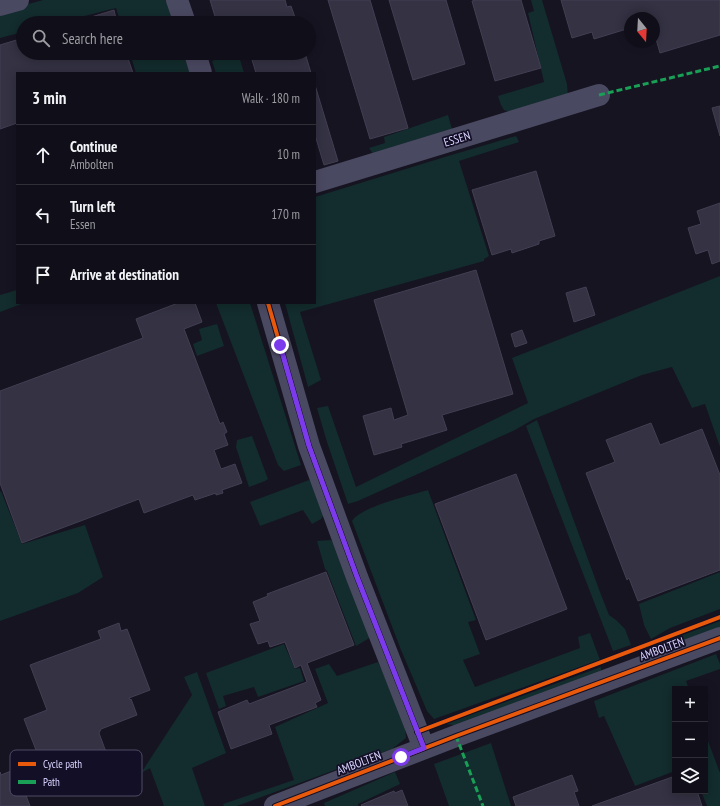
<!DOCTYPE html>
<meta charset="utf-8">
<style>
body{margin:0;font-family:"PT Sans Narrow",sans-serif;background:#1e1d26;color:#f1f3f6}
.controls{position:absolute;right:12px;bottom:12px;display:grid;overflow:hidden;border-radius:0px;box-shadow:0 2px 10px #0003}
.controls button{width:36px;height:36px;display:grid;place-items:center;padding:0;border:0;border-bottom:1px solid #302f38;background:#100f19;color:#f1f3f6;font:20px sans-serif}
.compass{position:absolute;left:624px;top:12px;width:36px;height:36px;border-radius:50%;background:#100f19;box-shadow:0 2px 10px #0003;rotate:162deg}
.stop{position:absolute;width:12px;height:12px;margin:-9px;border:3px solid #7c3aed;border-radius:50%;background:#fff}
.stop.end{background:#7c3aed;border-color:#fff;box-shadow:0 1px 4px #0008}
.list{margin:0;padding:0;list-style:none}
h2{display:flex;justify-content:space-between;align-items:center;height:52px;margin:0;padding:0 16px;font-size:17px}
h2 small{font-size:13px;font-weight:400;color:#9c9ca2}
.list li{display:grid;grid-template-columns:26px 1fr auto;gap:12px;align-items:center;box-sizing:border-box;height:60px;padding:0 16px;border-top:1px solid #302f38}
.list b{display:block;font-size:15px;white-space:nowrap}
.list p{margin:0;font-size:13px;white-space:nowrap;color:#9c9ca2}
.list em{font-size:13px;font-style:normal;color:#9c9ca2}
.icon{flex:none;width:22px;height:22px;fill:none;stroke:currentColor;stroke-width:2;stroke-linecap:round;stroke-linejoin:round}
.map{position:relative;flex:none;width:720px;height:806px;overflow:hidden}
.search{position:absolute;background:#100f19;box-shadow:0 2px 10px #0003;left:16px;top:16px;width:300px;height:44px;display:flex;align-items:center;gap:10px;box-sizing:border-box;padding:0 14px;border-radius:22px;color:#9c9ca2;font-size:15px}
.panel{position:absolute;background:#100f19;box-shadow:0 2px 10px #0003;left:16px;top:72px;width:300px;height:232px;border-radius:0px}
.map>svg:first-child{display:block}
</style>
<div class="map">
<svg width="720" height="806" viewBox="0 0 720 806">
<rect width="100%" height="100%" fill="#161421"/>
<!-- green -->
<g fill="#132c2d">
<polygon points="43,0 168,0 175,23 121,23 116,8 57,23 23,23 23,32 0,38 0,12"/>
<polygon points="531,0 542,0 567,84 568,97 514,114 504,110 501,105 498,96 544,82 528,13 534,11"/>
<polygon points="130,53 184,53 190,73 136,73"/>
<polygon points="237,53 238,53 244,73 216,73 212,61"/>
<polygon points="448,115 452,129 373,154 369,148 385,143 384,137"/>
<polygon points="516,136 519,142 459,161 489,256 484,259 484,261 300,312 321,380 308,387 285,303 315,303 315,197 448,156"/>
<polygon points="720,276 720,447 705,404 692,408 672,367 642,375 534,419 515,430 358,501 348,504 327,442 317,408 328,406 356,487 528,403 512,358"/>
<polygon points="17,290 17,303 24,303 0,312 0,295"/>
<polygon points="216,303 250,303 301,465 284,471 278,465"/>
<polygon points="217,324 224,346 197,356 193,344 202,340 199,329"/>
<polygon points="537,420 600,592 609,615 616,620 625,629 631,645 613,651 526,426"/>
<polygon points="252,436 268,479 265,481 249,487 236,447 237,440"/>
<polygon points="309,480 314,483 325,513 321,519 312,524 303,510 260,526 250,502"/>
<path d="M428 490 476 620 468 622 480 654 463 660 475 687 580 648 578 637 590 633 600 660 434 719 427 711 401 650 352 521C360 507 411 495 428 490Z"/>
<polygon points="1,491 22,544 85,525 103,577 78,593 0,621 0,492"/>
<polygon points="331,540 336,546 371,637 356,646 327,571 325,569 317,541"/>
<polygon points="720,572 720,609 670,628 651,639 644,625 639,604"/>
<polygon points="720,621 720,627 661,649 656,645"/>
<polygon points="284,644 295,669 300,668 304,681 258,697 254,687 223,696 226,706 219,709 206,673"/>
<polygon points="716,654 720,664 720,669 686,681 689,689 675,689 675,771 635,786 604,716 599,718 594,701"/>
<polygon points="378,662 404,716 406,738 392,749 237,806 224,806 223,804 294,780 275,727 328,703 315,669 329,664 337,676"/>
<polygon points="601,667 601,673 462,726 445,724"/>
<polygon points="197,672 226,753 192,768 205,806 164,806 150,768 141,773 192,695 184,677"/>
<polygon points="705,733 720,773 720,806 707,806 701,791 705,791"/>
<polygon points="491,743 511,806 449,806 434,764"/>
<polygon points="395,772 400,784 358,804 358,806 325,806 324,803"/>
</g>
<!-- building -->
<g fill="#343243" stroke="#433f54">
<polygon points="210,0 285,0 287,7 291,6 297,23 217,23"/>
<polygon points="328,0 370,0 408,128 370,139"/>
<polygon points="389,0 446,0 465,64 413,80"/>
<polygon points="476,0 521,0 541,68 495,81 472,1"/>
<polygon points="561,0 720,0 720,35 660,53 654,32 654,18 630,18 630,28 594,39 592,32 572,38"/>
<polygon points="114,10 117,23 72,23"/>
<polygon points="23,38 23,53 126,53 133,73 17,73 17,123 0,129 0,45"/>
<polygon points="250,53 305,53 311,73 256,73"/>
<polygon points="315,85 338,161 324,165 315,135"/>
<polygon points="720,106 720,136 712,108"/>
<polygon points="536,171 555,236 539,241 539,244 512,253 511,249 492,255 472,190"/>
<polygon points="720,203 720,261 712,264 708,250 696,254 688,228 701,224 697,211"/>
<polygon points="476,270 513,394 442,415 447,430 401,444 402,447 374,455 363,416 391,408 394,420 408,415 374,300"/>
<polygon points="586,287 595,315 574,322 566,293"/>
<polygon points="178,303 195,303 202,322 184,329 220,424 223,422 227,432 224,434 228,445 214,450 221,469 235,464 242,483 222,490 223,493 216,495 216,493 195,500 193,495 144,513 139,499 22,543 0,483 0,391 143,338 136,319"/>
<polygon points="522,330 527,343 515,347 511,334"/>
<polygon points="651,423 660,445 702,429 720,475 720,570 638,601 629,578 627,580 586,473 615,462 606,440"/>
<polygon points="516,474 567,609 486,640 435,504"/>
<polygon points="326,572 354,645 307,663 321,700 315,703 317,707 269,725 272,734 231,749 218,712 247,700 249,704 307,682 301,665 295,668 285,642 270,647 268,641 258,644 250,624 260,621 253,602 268,596 267,594"/>
<polygon points="119,623 121,631 127,629 150,690 129,698 130,700 131,699 137,715 101,729 99,733 113,771 53,794 24,719 47,710 30,665 101,639 98,631"/>
<polygon points="16,769 30,806 0,806 0,772 1,775"/>
<polygon points="572,775 578,791 574,792 579,806 516,806 513,797"/>
<polygon points="675,776 675,791 697,791 702,806 592,806"/>
<polygon points="402,790 408,806 362,806 361,805 394,791 395,793"/>
</g>
<g fill="none" stroke-linecap="round" stroke-linejoin="round">
<!-- minor -->
<g stroke="#4a4962" stroke-width="22">
<polyline points="177,0 185,23"/>
<polyline points="0,5 18,0"/>
<polyline points="195,53 201,73"/>
<polyline points="315,182 599,95"/>
<polyline points="268,303 309,446 357,577 424,748"/>
<polyline points="275,806 456,736 720,638"/>
</g>
<!-- quiet -->
<g stroke="#1a9f57" stroke-width="3" stroke-dasharray="6 3" stroke-linecap="butt">
<polyline points="599,95 720,66"/>
<polyline points="456,736 483,806"/>
</g>
<!-- cycleway casing -->
<g stroke="#130f26" stroke-width="6">
<g id="cycleway">
<polyline points="268,303 309,446 357,577 424,748"/>
<polyline points="417,732 720,617"/>
<polyline points="275,806 456,736 720,638"/>
</g>
</g>
<!-- cycleway -->
<use href="#cycleway" stroke="#e8590c" stroke-width="4"/>
</g>
<g fill="none" stroke-linecap="round" stroke-linejoin="round">
<!-- route -->
<polyline stroke="#7c3aed" stroke-width="5" points="280,345 309,446 357,577 424,748 401,757"/>
</g>
<g text-anchor="middle" stroke-width="3.5" stroke-linejoin="round" paint-order="stroke">
<!-- street labels -->
<g font-size="12" fill="#d9d4ff" stroke="#130f26">
<text transform="translate(457 139) rotate(-17)" y="4">ESSEN</text>
<text transform="translate(662 649) rotate(-20)" y="4">AMBOLTEN</text>
<text transform="translate(359 763) rotate(-21)" y="4">AMBOLTEN</text>
</g>
</g>
<!-- legend -->
<rect x="10" y="750" width="132" height="46" rx="6" fill="#130f26" stroke="#4e4a67" stroke-width="1"/>
<rect x="18" y="762" width="18" height="4" fill="#e8590c"/>
<rect x="18" y="780" width="18" height="4" fill="#1a9f57"/>
<g font-size="11" fill="#d9d4ff">
<text x="43" y="768">Cycle path</text>
<text x="43" y="786">Path</text>
</g>
</svg>
<div class="controls">
<button>+</button>
<button>−</button>
<button><svg class="icon" aria-label="layers" viewBox="0 0 24 24"><path d="M12 4l9 5-9 5-9-5zM3 14l9 5 9-5"/></svg></button>
</div>
<svg class="compass" viewBox="-18 -18 36 36"><path d="M0-13l5 13h-10z" fill="#e53935"/><path d="M0 13l5-13h-10z" fill="#9c9ca2"/></svg>
<div class="stop" style="left:401px;top:757px"></div>
<div class="stop end" style="left:280px;top:345px"></div>
<div class="search"><svg class="icon" aria-label="search" viewBox="0 0 24 24"><circle cx="10" cy="10" r="6"/><path d="M15 15l6 6"/></svg>Search here</div>
<section class="panel">
<h2>3 min<small>Walk · 180 m</small></h2>
<ul class="list">
<li><svg class="icon" aria-label="ahead" viewBox="0 0 24 24"><path d="M12 20V5M6 11l6-6 6 6"/></svg><div><b>Continue</b><p>Ambolten</p></div><em>10 m</em></li>
<li><svg class="icon" aria-label="left" viewBox="0 0 24 24"><path d="M17 20v-9H6M10 6l-5 5 5 5"/></svg><div><b>Turn left</b><p>Essen</p></div><em>170 m</em></li>
<li><svg class="icon" aria-label="arrive" viewBox="0 0 24 24"><path d="M6 21V4h12l-3 4 3 4H6"/></svg><div><b>Arrive at destination</b></div></li>
</ul>
</section>
</div>
